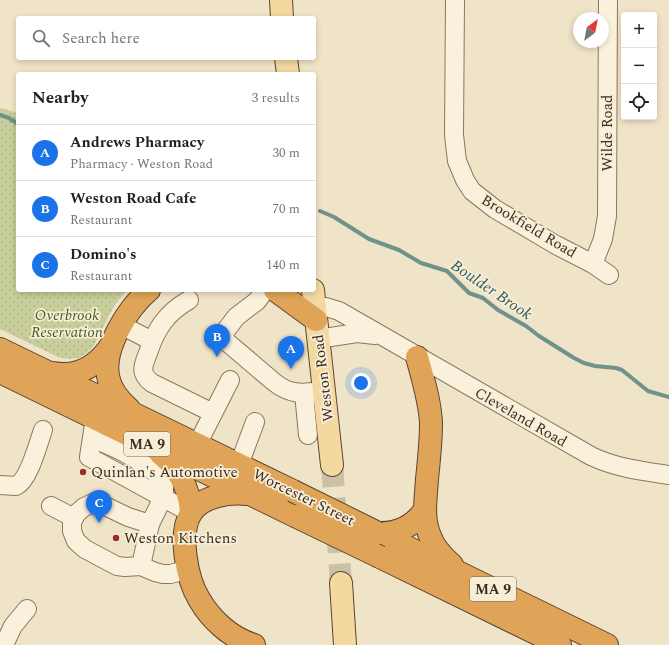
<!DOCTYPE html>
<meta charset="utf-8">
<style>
body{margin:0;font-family:Spectral,serif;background:#f6f6f6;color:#222}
.controls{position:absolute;right:12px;top:12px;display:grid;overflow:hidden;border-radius:4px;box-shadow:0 2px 6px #0003}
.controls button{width:36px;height:36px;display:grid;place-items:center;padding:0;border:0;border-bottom:1px solid #e0e0e0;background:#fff;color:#222;font:20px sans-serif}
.compass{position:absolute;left:573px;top:12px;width:36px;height:36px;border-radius:50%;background:#fff;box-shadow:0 2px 6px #0003;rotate:32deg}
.you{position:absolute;left:361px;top:383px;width:14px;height:14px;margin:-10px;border:3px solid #fff;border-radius:50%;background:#1a73e8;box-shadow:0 0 0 6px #1a73e833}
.badge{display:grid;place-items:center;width:26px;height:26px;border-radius:50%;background:#1a73e8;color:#fff;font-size:13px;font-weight:700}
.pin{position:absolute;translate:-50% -33px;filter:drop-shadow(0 1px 2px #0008)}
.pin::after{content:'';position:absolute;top:21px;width:14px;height:12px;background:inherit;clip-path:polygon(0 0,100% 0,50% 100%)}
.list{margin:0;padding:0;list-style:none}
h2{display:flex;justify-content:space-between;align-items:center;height:52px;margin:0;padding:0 16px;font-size:17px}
h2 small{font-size:13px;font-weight:400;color:#767676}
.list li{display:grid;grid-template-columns:26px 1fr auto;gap:12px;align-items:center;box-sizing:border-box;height:56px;padding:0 16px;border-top:1px solid #e0e0e0}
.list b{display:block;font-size:15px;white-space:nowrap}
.list p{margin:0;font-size:13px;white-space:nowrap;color:#767676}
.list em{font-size:13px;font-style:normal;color:#767676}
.icon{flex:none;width:22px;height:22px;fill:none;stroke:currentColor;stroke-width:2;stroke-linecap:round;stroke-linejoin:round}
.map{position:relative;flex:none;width:669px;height:645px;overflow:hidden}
.search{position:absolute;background:#fff;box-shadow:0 2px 6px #0003;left:16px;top:16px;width:300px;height:44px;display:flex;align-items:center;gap:10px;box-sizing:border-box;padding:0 14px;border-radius:4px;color:#767676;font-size:15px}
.panel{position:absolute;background:#fff;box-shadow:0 2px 6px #0003;left:16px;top:72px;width:300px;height:220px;border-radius:4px}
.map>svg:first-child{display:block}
</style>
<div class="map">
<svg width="669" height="645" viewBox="0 0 669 645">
<defs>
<pattern id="park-dots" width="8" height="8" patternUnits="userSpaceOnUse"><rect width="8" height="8" fill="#c9cf9b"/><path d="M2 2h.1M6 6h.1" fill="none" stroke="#aeb285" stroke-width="1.8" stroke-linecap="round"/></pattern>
</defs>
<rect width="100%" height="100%" fill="#f0e4c8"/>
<!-- park -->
<polygon fill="url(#park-dots)" points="0,108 18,113 18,290 127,290 114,306 93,347 86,354 78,358 69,359 58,357 0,329"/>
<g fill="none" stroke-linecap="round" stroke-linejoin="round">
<!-- stream -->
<g stroke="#6f938a" stroke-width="4">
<polyline points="0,115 9,118 18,124"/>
<polyline points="320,211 334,217 369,239 399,250 421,263 447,271 469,293 483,298 498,310 526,326 539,336 574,358 584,363 595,366 616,368 622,370 648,391 669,397"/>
</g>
<!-- major-tunnel -->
<polyline stroke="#ccc0a6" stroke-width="22" stroke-dasharray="22 11" stroke-linecap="butt" points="332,465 341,583"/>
<!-- minor casing -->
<g stroke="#8d765c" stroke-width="20">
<g id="minor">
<polyline points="455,0 454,135 457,161 465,180 472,191 495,209 556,245 593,264 609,275"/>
<polyline points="593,264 603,239 607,216 608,0"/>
<path d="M265 290 257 301 236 317 221 337 274 382C291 396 304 393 324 391"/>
<path d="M189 300C166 313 156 329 148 353 143 366 139 373 152 383L213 413"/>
<path d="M315 307H326L339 311 591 456C616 468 642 471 669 475"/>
<polyline points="121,325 152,341"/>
<polyline points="318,339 357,333 375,335"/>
<polyline points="304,393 308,435"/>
<polyline points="95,418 89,457 191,513"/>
<path d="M92 439C108 444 164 469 164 487 165 497 154 515 150 524"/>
<polyline points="197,445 230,380"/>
<polyline points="239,465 255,422"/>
<path d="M0 485 16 486C29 480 38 444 43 430"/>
<polyline points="51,506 74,518"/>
<polyline points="141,566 150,524 128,517 99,503 95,502 84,507 76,514 72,522 72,531 76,541 85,549 117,566 125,567 141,566 155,572 163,574 171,574 188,569"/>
<polyline points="4,645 13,626 27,609"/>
</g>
</g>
<!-- major casing -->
<g stroke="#5b4430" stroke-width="24">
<g id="major">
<polyline points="281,0 282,18"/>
<polyline points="286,58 288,74"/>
<polyline points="313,290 332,465"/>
<polyline points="341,583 345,645"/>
</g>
</g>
<!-- highway casing -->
<g stroke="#5b4430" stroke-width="24">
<g id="highway">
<polyline points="275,290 316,320"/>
<polyline points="0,349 293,491"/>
<path d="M417 357C423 379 430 401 431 423 431 442 429 460 427 479 426 498 422 518 430 536 434 548 443 557 452 565"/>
<polyline points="0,372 295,516"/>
<path d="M53 373C79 378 99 364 112 344"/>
<path d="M129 409C119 400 110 389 108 376 103 347 128 308 149 290"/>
<path d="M161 454C179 469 190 490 191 513"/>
<path d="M247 494C229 492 202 496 191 513 178 534 187 579 199 599 211 620 231 638 254 645"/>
<polyline points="378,533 607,645"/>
<path d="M378 533C397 534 415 526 425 509"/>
<polyline points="380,557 560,645"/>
</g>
</g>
<!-- minor -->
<use href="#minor" stroke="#faf1dc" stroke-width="18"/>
<!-- major -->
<use href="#major" stroke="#f3d9a0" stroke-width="22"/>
<!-- highway -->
<use href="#highway" stroke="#e0a458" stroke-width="22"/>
<!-- highway-bridge casing -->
<g stroke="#5b4430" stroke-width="24" stroke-linecap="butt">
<g id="highway-bridge">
<polyline points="293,491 378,533"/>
<polyline points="295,516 380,557"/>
</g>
</g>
<!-- highway-bridge -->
<use href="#highway-bridge" stroke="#e0a458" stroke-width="22"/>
</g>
<!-- markers -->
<g fill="#9e2a2b" stroke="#f7eed8" stroke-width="1.5">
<circle cx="83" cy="472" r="4"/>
<circle cx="116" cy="538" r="4"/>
</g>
<g text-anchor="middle" stroke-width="3.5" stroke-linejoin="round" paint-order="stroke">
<!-- shield labels -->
<g fill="#f7eed8" stroke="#756857" stroke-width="1">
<rect x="124" y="432" width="46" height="24" rx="3"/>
<rect x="470" y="577" width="46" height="24" rx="3"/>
</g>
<g font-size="14" font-weight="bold" fill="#3d2e20">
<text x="147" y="449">MA 9</text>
<text x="493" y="594">MA 9</text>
</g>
<!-- street labels -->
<g font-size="15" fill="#3d2e20" stroke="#f7eed8">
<text transform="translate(607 133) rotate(-90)" y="5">Wilde Road</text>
<text transform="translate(529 226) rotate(31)" y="5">Brookfield Road</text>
<text transform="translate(323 378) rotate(-97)" y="5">Weston Road</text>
<text transform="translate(521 417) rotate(30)" y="5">Cleveland Road</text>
<text transform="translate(304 497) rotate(26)" y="5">Worcester Street</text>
</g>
<!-- park labels -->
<g font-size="15" font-style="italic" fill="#4d5a26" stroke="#f7eed8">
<text x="67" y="320">Overbrook<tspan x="67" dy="17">Reservation</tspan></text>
</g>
<!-- poi labels -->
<g font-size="15" fill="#3d2e20" stroke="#f7eed8" text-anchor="start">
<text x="91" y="477">Quinlan's Automotive</text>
<text x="124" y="543">Weston Kitchens</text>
</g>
<!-- water labels -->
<g font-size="16" font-style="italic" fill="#2f5d5a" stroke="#f7eed8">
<text transform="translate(492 289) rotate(34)" y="6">Boulder Brook</text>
</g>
</g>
</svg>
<div class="controls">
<button>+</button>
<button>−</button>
<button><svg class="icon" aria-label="locate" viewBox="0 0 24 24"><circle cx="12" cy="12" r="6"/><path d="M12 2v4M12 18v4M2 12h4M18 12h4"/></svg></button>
</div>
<svg class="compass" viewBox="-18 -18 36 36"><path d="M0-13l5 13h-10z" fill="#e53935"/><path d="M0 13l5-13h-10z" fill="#767676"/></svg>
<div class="you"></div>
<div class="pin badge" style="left:291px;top:369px">A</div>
<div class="pin badge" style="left:217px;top:357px">B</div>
<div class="pin badge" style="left:99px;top:523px">C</div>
<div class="search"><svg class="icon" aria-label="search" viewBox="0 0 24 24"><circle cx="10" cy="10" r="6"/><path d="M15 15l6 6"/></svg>Search here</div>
<section class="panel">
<h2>Nearby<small>3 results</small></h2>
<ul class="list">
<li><span class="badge">A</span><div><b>Andrews Pharmacy</b><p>Pharmacy · Weston Road</p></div><em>30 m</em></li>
<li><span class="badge">B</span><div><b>Weston Road Cafe</b><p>Restaurant</p></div><em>70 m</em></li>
<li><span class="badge">C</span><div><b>Domino's</b><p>Restaurant</p></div><em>140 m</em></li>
</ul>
</section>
</div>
